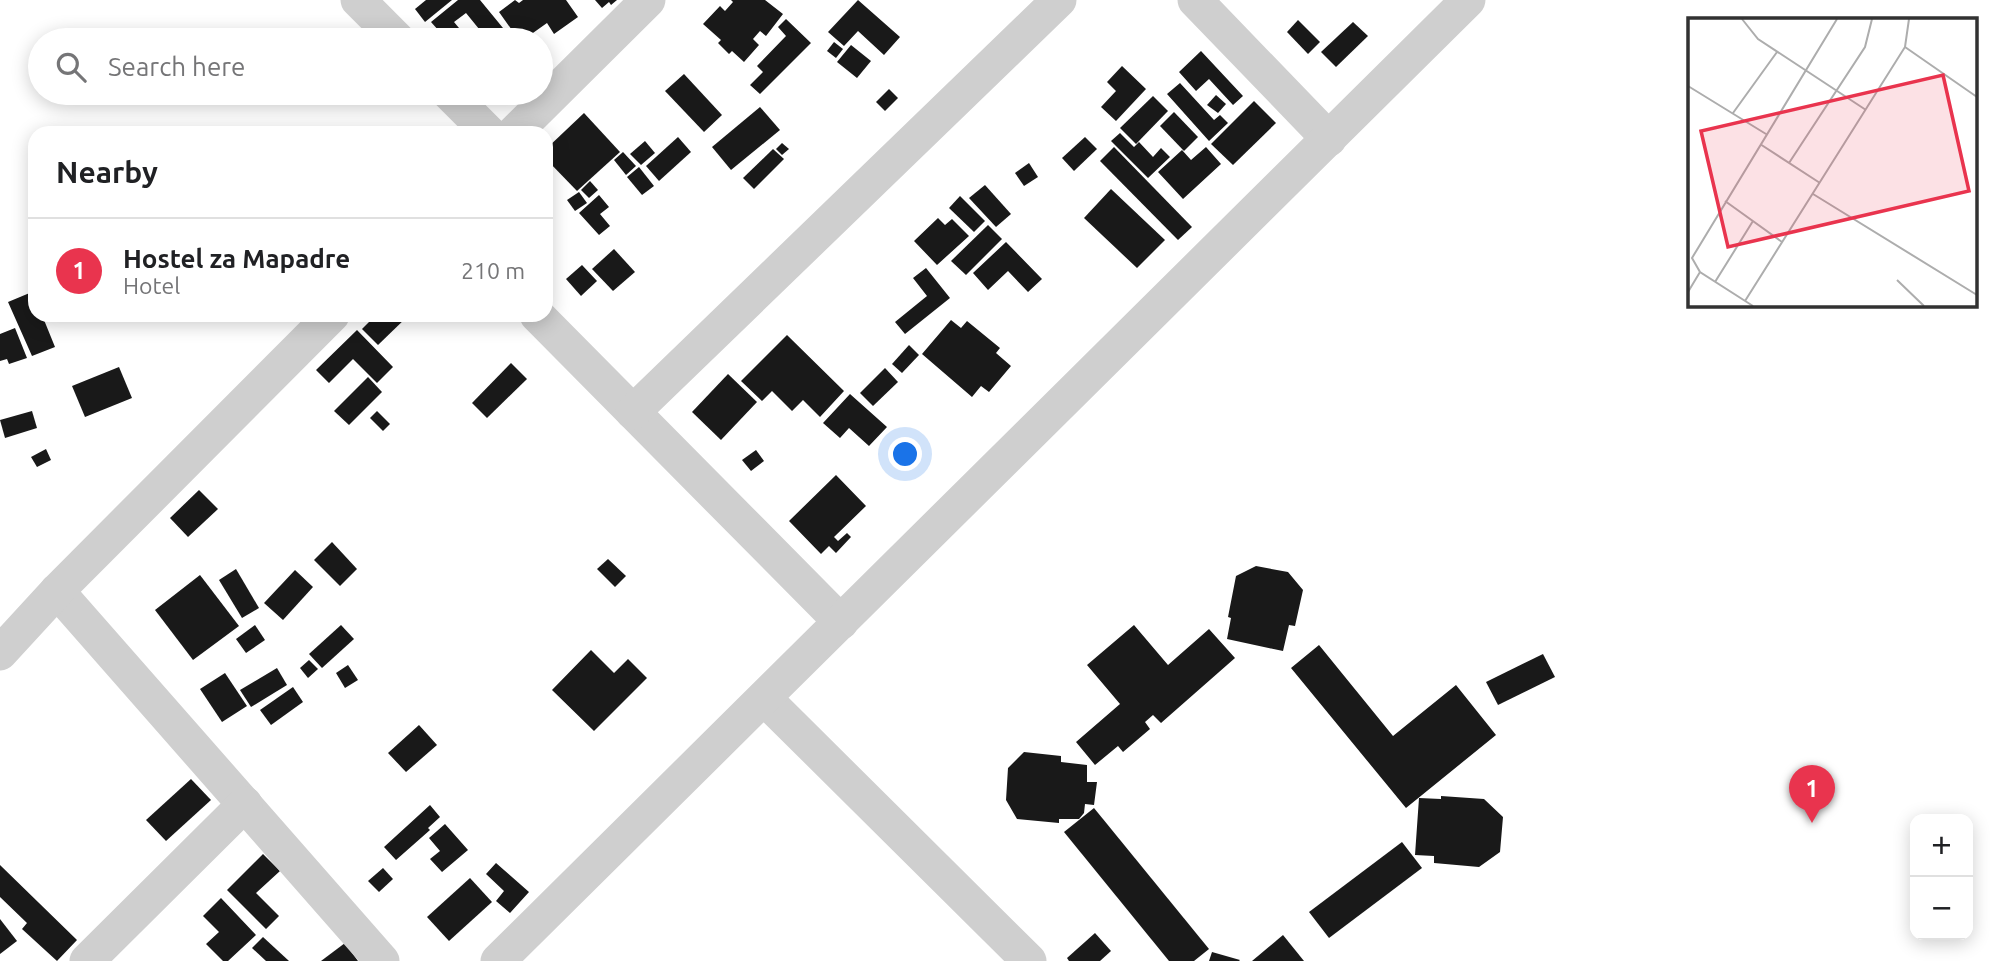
<!DOCTYPE html>
<meta charset="utf-8">
<style>
body{margin:0;font-family:Ubuntu,sans-serif;background:#f2f2f2;color:#202124}
.controls{position:absolute;right:21px;bottom:21px;display:grid;overflow:hidden;border-radius:14px;box-shadow:0 4px 18px #0003}
.controls button{width:63px;height:63px;display:grid;place-items:center;padding:0;border:0;border-bottom:2px solid #e0e0e0;background:#fff;color:#202124;font:35px sans-serif}
.you{position:absolute;left:906px;top:455px;width:24px;height:24px;margin:-18px;border:5px solid #fff;border-radius:50%;background:#1a73e8;box-shadow:0 0 0 10px #1a73e833}
.badge{display:grid;place-items:center;width:46px;height:46px;border-radius:50%;background:#e9344e;color:#fff;font-size:23px;font-weight:700}
.pin{position:absolute;translate:-50% -58px;filter:drop-shadow(0 2px 4px #0008)}
.pin::after{content:'';position:absolute;top:37px;width:24px;height:21px;background:inherit;clip-path:polygon(0 0,100% 0,50% 100%)}
.list{margin:0;padding:0;list-style:none}
h2{display:flex;justify-content:space-between;align-items:center;height:91px;margin:0;padding:0 28px;font-size:30px}
h2 small{font-size:23px;font-weight:400;color:#757577}
.list li{display:grid;grid-template-columns:46px 1fr auto;gap:21px;align-items:center;box-sizing:border-box;height:105px;padding:0 28px;border-top:2px solid #e0e0e0}
.list b{display:block;font-size:26px;white-space:nowrap}
.list p{margin:0;font-size:23px;white-space:nowrap;color:#757577}
.list em{font-size:23px;font-style:normal;color:#757577}
.icon{flex:none;width:38px;height:38px;fill:none;stroke:currentColor;stroke-width:2;stroke-linecap:round;stroke-linejoin:round}
.map{position:relative;flex:none;width:1994px;height:961px;overflow:hidden}
.search{position:absolute;background:#fff;box-shadow:0 4px 18px #0003;left:28px;top:28px;width:525px;height:77px;display:flex;align-items:center;gap:18px;box-sizing:border-box;padding:0 24px;border-radius:38px;color:#757577;font-size:26px}
.panel{position:absolute;background:#fff;box-shadow:0 4px 18px #0003;left:28px;top:126px;width:525px;height:196px;border-radius:21px}
.map>svg:first-child{display:block}
</style>
<div class="map">
<svg width="1994" height="961" viewBox="0 0 1994 961">
<rect width="100%" height="100%" fill="#fff"/>
<!-- building -->
<g fill="#191919">
<polygon points="426,0 452,0 425,22 415,9"/>
<polygon points="458,0 480,0 503,28 488,40 466,13 454,22 469,40 447,40 431,22"/>
<polygon points="515,0 519,3 523,0 566,0 578,17 554,34 547,23 523,40 519,40 499,12"/>
<polygon points="595,0 617,0 611,5 609,2 602,8"/>
<polygon points="731,0 765,0 783,14 766,36 760,31 753,39 759,45 744,62 732,51 729,54 718,43 721,40 703,24 720,6 725,11 733,2"/>
<polygon points="858,0 900,37 884,55 858,31 844,46 828,32"/>
<polygon points="786,19 811,43 760,94 750,85 763,72 757,66 786,36 778,27"/>
<polygon points="1298,20 1320,42 1308,54 1287,32"/>
<polygon points="1353,22 1368,36 1336,67 1321,52"/>
<polygon points="505,30 514,40 493,40"/>
<polygon points="834,42 843,49 836,58 827,51"/>
<polygon points="851,45 871,61 857,78 837,62"/>
<polygon points="1201,51 1243,96 1233,105 1209,79 1196,91 1179,72"/>
<polygon points="1122,66 1146,89 1116,121 1101,107 1116,91 1107,82"/>
<polygon points="684,74 722,115 704,132 665,91"/>
<polygon points="1180,83 1214,120 1220,115 1228,123 1209,141 1167,94"/>
<polygon points="889,89 898,98 885,111 876,102"/>
<polygon points="1216,95 1226,104 1218,113 1207,105"/>
<polygon points="1153,96 1168,111 1136,144 1120,128"/>
<polygon points="1254,101 1276,123 1233,165 1211,144"/>
<polygon points="760,107 780,130 731,170 712,147"/>
<polygon points="1174,112 1198,137 1184,151 1160,126"/>
<polygon points="584,113 620,152 577,191 546,159 546,149"/>
<polygon points="1120,133 1134,147 1139,142 1153,157 1161,148 1170,157 1148,178 1111,141"/>
<polygon points="678,137 691,152 659,181 646,166"/>
<polygon points="1085,137 1097,149 1074,171 1062,158"/>
<polygon points="645,141 655,153 641,165 630,154"/>
<polygon points="782,143 789,149 782,155 776,149"/>
<polygon points="1114,147 1192,227 1178,240 1100,161"/>
<polygon points="1206,147 1221,164 1183,199 1158,172 1182,150 1191,160"/>
<polygon points="773,149 784,159 754,189 743,178"/>
<polygon points="623,152 636,166 626,175 614,160"/>
<polygon points="1029,163 1038,177 1024,186 1015,173"/>
<polygon points="639,167 654,186 642,195 627,177"/>
<polygon points="590,181 598,190 589,198 581,190"/>
<polygon points="985,185 1011,214 996,227 969,198"/>
<polygon points="1111,189 1165,240 1137,268 1084,218"/>
<polygon points="579,192 587,203 575,211 567,200"/>
<polygon points="599,195 609,207 600,214 610,226 599,235 579,213"/>
<polygon points="960,196 985,221 974,232 949,208"/>
<polygon points="938,218 945,225 952,219 969,236 937,265 914,241"/>
<polygon points="988,225 1002,239 966,275 951,261"/>
<polygon points="1006,242 1042,279 1028,292 1008,271 988,290 973,273"/>
<polygon points="614,249 635,272 613,291 592,269"/>
<polygon points="582,265 597,281 581,296 566,279"/>
<polygon points="926,268 950,298 905,334 895,322 927,296 913,278"/>
<polygon points="32,292 35,299 35,315 42,315 55,347 32,356 8,302"/>
<polygon points="376,315 409,315 378,345 362,329"/>
<polygon points="951,320 961,328 967,321 1000,348 996,353 1011,366 989,392 981,386 972,397 922,354"/>
<polygon points="15,328 27,358 9,364 7,359 0,361 0,334"/>
<polygon points="357,330 393,367 377,383 353,359 329,383 316,370"/>
<polygon points="787,335 844,391 820,417 803,400 792,411 772,391 762,401 741,381"/>
<polygon points="909,345 919,355 902,373 892,364"/>
<polygon points="511,363 527,379 487,418 472,403"/>
<polygon points="119,367 132,398 85,417 72,386"/>
<polygon points="885,368 898,382 873,406 860,393"/>
<polygon points="728,374 757,402 721,440 692,412"/>
<polygon points="368,377 382,392 349,425 334,411"/>
<polygon points="850,394 887,427 869,446 849,428 840,438 823,423"/>
<polygon points="32,411 37,428 5,438 0,420"/>
<polygon points="377,411 390,424 383,431 370,418"/>
<polygon points="46,449 51,460 37,467 31,457"/>
<polygon points="756,450 764,461 751,471 742,460"/>
<polygon points="836,475 866,506 834,537 838,541 847,533 851,537 836,553 829,546 821,554 789,521"/>
<polygon points="199,490 218,509 188,537 170,518"/>
<polygon points="332,542 357,569 340,586 314,560"/>
<polygon points="608,559 626,576 615,587 597,569"/>
<polygon points="1256,566 1288,572 1303,590 1295,626 1289,625 1283,651 1227,639 1231,618 1228,617 1236,576"/>
<polygon points="236,569 259,608 242,618 219,580"/>
<polygon points="295,570 313,587 283,620 264,603"/>
<polygon points="200,575 239,626 193,660 155,610"/>
<polygon points="255,625 265,640 246,653 236,639"/>
<polygon points="341,625 354,639 322,668 309,654"/>
<polygon points="1134,625 1168,665 1209,629 1235,658 1161,723 1153,715 1145,722 1150,729 1123,752 1118,746 1095,765 1076,742 1120,704 1087,665"/>
<polygon points="1319,645 1393,736 1456,685 1496,735 1406,808 1291,668"/>
<polygon points="591,650 614,673 628,659 647,678 594,731 552,690"/>
<polygon points="1543,654 1555,677 1498,705 1486,682"/>
<polygon points="309,660 318,669 308,678 300,668"/>
<polygon points="348,665 358,680 345,688 336,673"/>
<polygon points="277,668 287,685 251,707 240,690"/>
<polygon points="225,673 247,706 222,722 200,689"/>
<polygon points="293,687 303,702 271,725 260,710"/>
<polygon points="419,725 437,745 406,772 388,753"/>
<polygon points="1024,752 1061,756 1061,762 1087,765 1087,782 1097,782 1094,805 1085,804 1084,813 1079,819 1059,819 1059,823 1017,819 1006,800 1008,768"/>
<polygon points="191,779 211,800 166,841 146,820"/>
<polygon points="1441,796 1484,799 1503,817 1500,852 1479,867 1434,863 1434,856 1415,855 1419,798 1441,799"/>
<polygon points="430,805 440,817 428,828 430,830 396,860 384,847"/>
<polygon points="1094,808 1209,949 1194,961 1169,961 1064,832"/>
<polygon points="445,824 468,850 442,872 430,859 440,851 429,838"/>
<polygon points="1402,842 1422,868 1329,938 1309,912"/>
<polygon points="263,854 280,871 256,893 279,916 266,929 227,890"/>
<polygon points="496,863 529,892 510,913 496,901 504,891 486,874"/>
<polygon points="0,865 77,940 57,961 22,929 27,923 0,897"/>
<polygon points="383,868 393,879 379,892 368,881"/>
<polygon points="470,878 492,902 449,941 427,917"/>
<polygon points="221,898 256,935 228,961 223,961 206,944 219,932 203,916"/>
<polygon points="0,919 17,941 0,954"/>
<polygon points="1095,933 1111,951 1100,961 1069,961 1067,958"/>
<polygon points="1283,935 1304,961 1252,961"/>
<polygon points="263,937 289,961 266,961 252,948"/>
<polygon points="345,943 358,961 321,961"/>
<polygon points="1212,952 1240,960 1239,961 1209,961"/>
</g>
<g fill="none" stroke-linecap="round" stroke-linejoin="round">
<!-- minor -->
<g stroke="#cfcfcf" stroke-width="35">
<polyline points="358,0 398,40"/>
<polyline points="1195,0 1329,139"/>
<polyline points="449,93 489,133"/>
<polyline points="514,133 648,0"/>
<polyline points="537,315 841,622"/>
<polyline points="633,412 1059,0"/>
<polyline points="57,591 382,961"/>
<polyline points="0,653 57,591 332,315"/>
<polyline points="764,698 1029,961"/>
<polyline points="87,961 245,804"/>
<polyline points="498,961 1468,0"/>
</g>
</g>
<!-- overview -->
<g transform="translate(1688 18)">
<rect width="289" height="289" fill="#fff"/>
<path fill="none" stroke="#adadad" stroke-width="2" d="M54 1 70 21 178 92M217 29 289 79M0 68 78 116M45 95 89 34M72 126 132 165M101 145 177 29 184 1M125 176 289 277M37 183 94 224M209 262 236 288M27 264 65 203M0 274 12 254M57 283 217 29 221 1M65 288 12 254 4 240 149 1"/>
<path fill="#e9344e" fill-opacity="0.15" stroke="#e9344e" stroke-width="3.5" d="M255 57 281 173 40 229 13 113Z"/>
<rect width="289" height="289" fill="none" stroke="#323232" stroke-width="3.5"/>
</g>
</svg>
<div class="controls">
<button>+</button>
<button>−</button>
</div>
<div class="you"></div>
<div class="pin badge" style="left:1812px;top:823px">1</div>
<div class="search"><svg class="icon" aria-label="search" viewBox="0 0 24 24"><circle cx="10" cy="10" r="6"/><path d="M15 15l6 6"/></svg>Search here</div>
<section class="panel">
<h2>Nearby<small></small></h2>
<ul class="list">
<li><span class="badge">1</span><div><b>Hostel za Mapadre</b><p>Hotel</p></div><em>210 m</em></li>
</ul>
</section>
</div>
